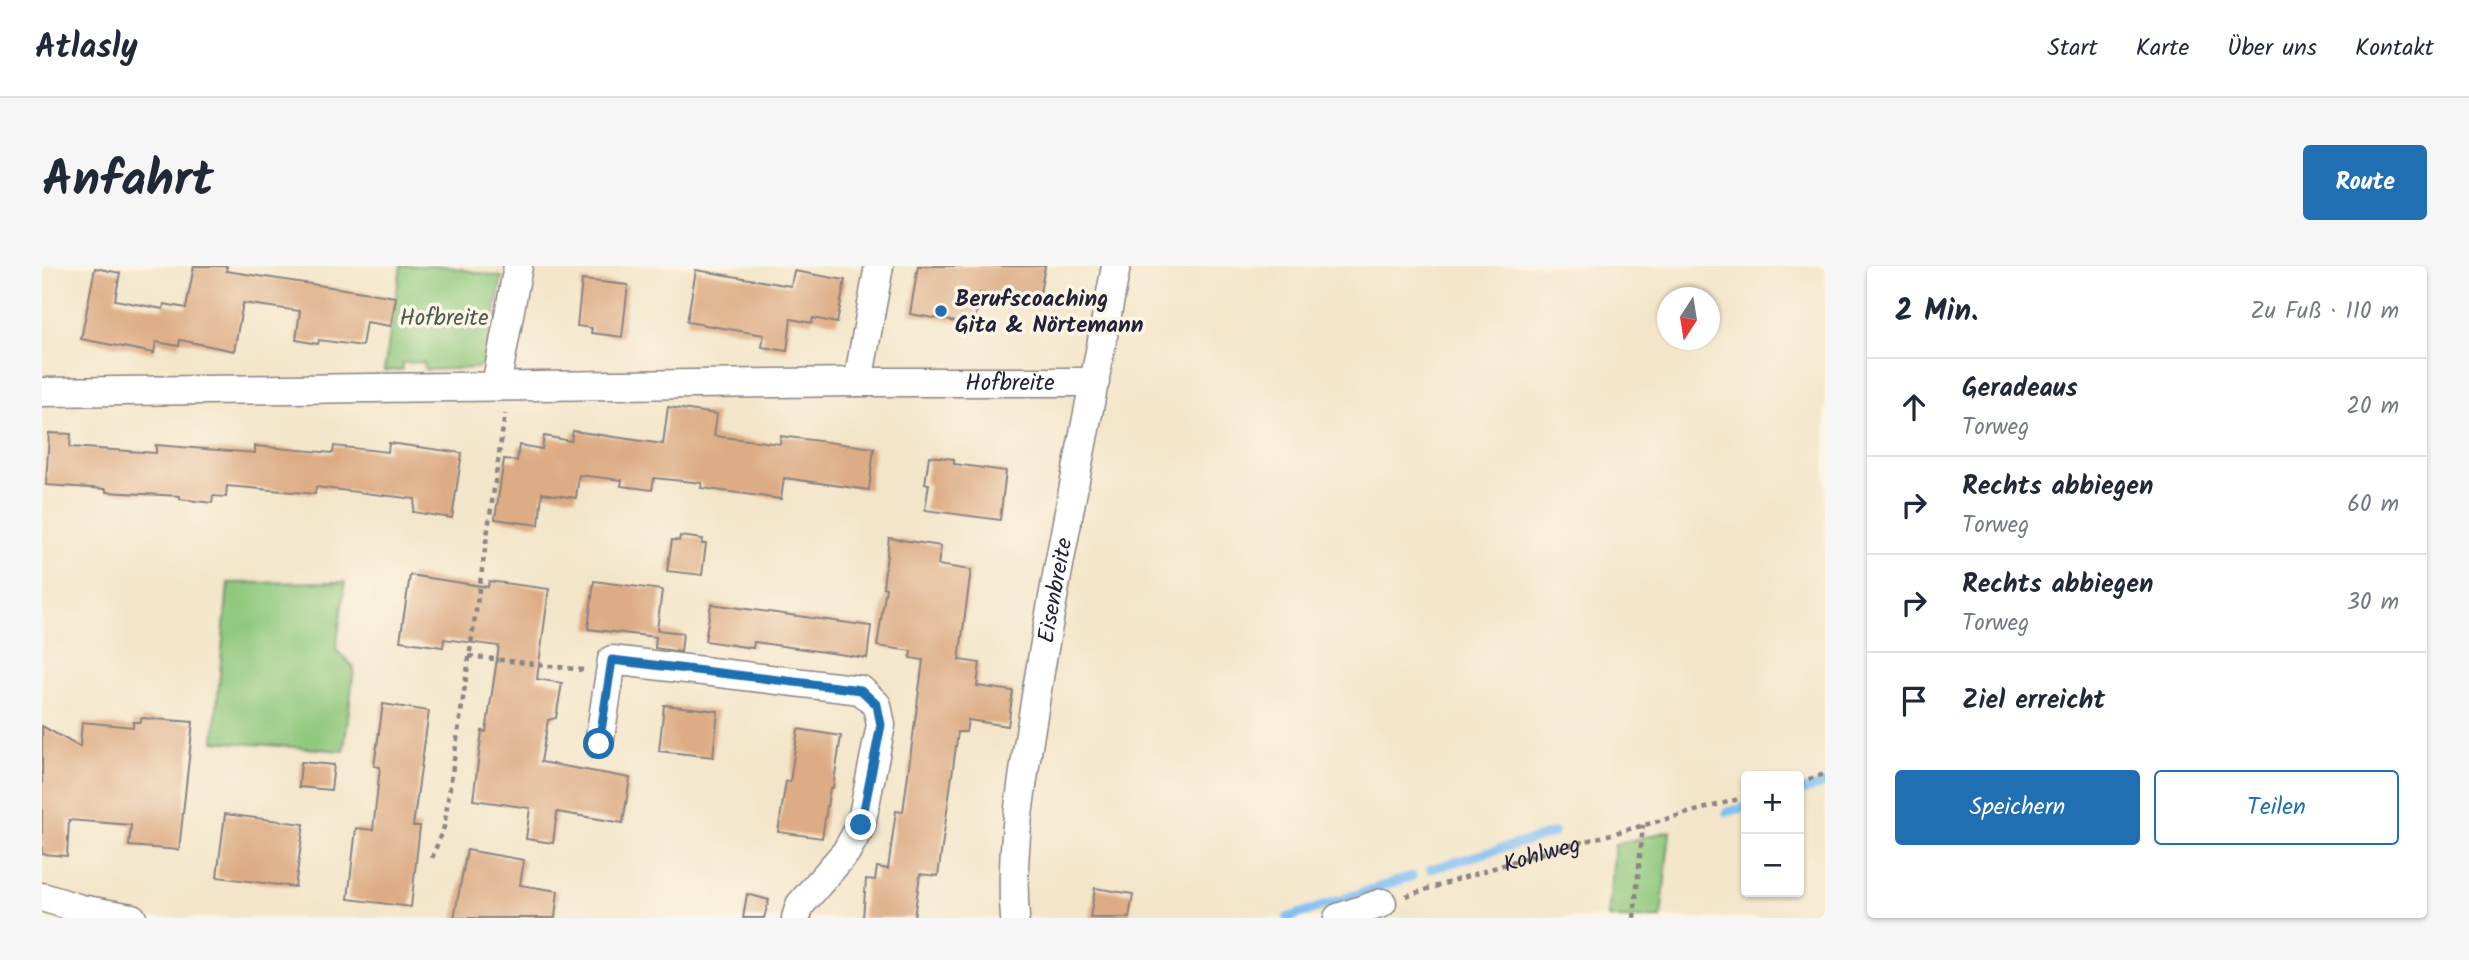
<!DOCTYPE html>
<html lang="de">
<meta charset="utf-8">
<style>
body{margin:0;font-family:Kalam,sans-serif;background:#f6f6f7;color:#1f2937}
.controls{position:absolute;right:21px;bottom:21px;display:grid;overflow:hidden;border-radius:7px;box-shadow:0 2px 5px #0004}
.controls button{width:63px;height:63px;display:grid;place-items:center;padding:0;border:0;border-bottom:2px solid #e0e1e3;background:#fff;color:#1f2937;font:35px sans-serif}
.compass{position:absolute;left:1615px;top:21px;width:63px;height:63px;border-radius:50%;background:#fff;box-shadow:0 2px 5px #0004;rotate:192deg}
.stop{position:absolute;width:21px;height:21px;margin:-16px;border:5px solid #1f6fb2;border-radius:50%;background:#fff}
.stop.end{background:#1f6fb2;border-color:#fff;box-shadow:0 2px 7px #0008}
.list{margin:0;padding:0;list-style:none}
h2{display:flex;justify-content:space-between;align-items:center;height:91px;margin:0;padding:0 28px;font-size:30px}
h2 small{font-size:23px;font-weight:400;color:#747a83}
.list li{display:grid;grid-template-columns:46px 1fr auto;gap:21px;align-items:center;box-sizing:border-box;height:98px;padding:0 28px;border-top:2px solid #e0e1e3}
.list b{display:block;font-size:26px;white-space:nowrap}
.list p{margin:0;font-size:23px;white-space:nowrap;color:#747a83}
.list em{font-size:23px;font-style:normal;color:#747a83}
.actions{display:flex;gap:14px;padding:21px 28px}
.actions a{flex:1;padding:16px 0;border:2px solid #1f6fb2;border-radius:7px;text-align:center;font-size:24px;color:#1f6fb2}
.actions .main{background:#1f6fb2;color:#fff}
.icon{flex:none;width:38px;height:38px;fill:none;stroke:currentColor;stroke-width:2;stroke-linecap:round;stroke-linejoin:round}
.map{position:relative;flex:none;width:1783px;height:652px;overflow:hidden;border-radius:7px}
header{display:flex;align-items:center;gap:42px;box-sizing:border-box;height:98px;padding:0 35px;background:#fff;border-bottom:2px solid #e0e1e3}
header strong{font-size:33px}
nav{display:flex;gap:38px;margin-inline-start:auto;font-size:24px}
.intro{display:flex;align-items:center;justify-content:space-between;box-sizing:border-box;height:168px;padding:0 42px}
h1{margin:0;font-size:49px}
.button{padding:18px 32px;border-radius:7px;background:#1f6fb2;color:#fff;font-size:24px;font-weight:700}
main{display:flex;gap:42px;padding:0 42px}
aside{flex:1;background:#fff;border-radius:7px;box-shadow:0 2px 5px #0004}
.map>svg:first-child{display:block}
</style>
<header>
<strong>Atlasly</strong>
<nav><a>Start</a><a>Karte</a><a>Über uns</a><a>Kontakt</a></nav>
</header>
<div class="intro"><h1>Anfahrt</h1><a class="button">Route</a></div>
<main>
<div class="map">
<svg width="1783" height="652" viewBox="0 0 1783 652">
<rect width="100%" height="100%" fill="#fcf5e5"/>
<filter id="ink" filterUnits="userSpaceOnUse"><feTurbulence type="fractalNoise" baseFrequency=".0143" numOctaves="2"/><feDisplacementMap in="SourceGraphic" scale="14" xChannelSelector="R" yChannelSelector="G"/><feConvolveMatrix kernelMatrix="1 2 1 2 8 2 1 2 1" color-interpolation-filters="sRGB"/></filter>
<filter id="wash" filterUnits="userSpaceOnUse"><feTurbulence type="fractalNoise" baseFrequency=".00686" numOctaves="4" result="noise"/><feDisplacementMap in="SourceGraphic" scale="28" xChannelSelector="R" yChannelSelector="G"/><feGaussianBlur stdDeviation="1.57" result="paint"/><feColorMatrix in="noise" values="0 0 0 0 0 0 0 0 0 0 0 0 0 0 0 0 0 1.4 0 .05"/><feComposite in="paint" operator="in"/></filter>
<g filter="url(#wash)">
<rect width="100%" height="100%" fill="#f3e5c9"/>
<!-- green -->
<g fill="#8ec87c" stroke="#58755c" stroke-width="2">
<polygon points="359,0 402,0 460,11 444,91 440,98 434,102 383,104 382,96 360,97 360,104 342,105"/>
<polygon points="303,316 294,384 312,401 302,485 172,475 186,317"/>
<polygon points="1628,565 1619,652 1566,652 1573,578"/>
</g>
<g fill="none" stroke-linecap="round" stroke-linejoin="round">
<!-- stream -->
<g stroke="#7fbdf3" stroke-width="9">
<polyline points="1757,526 1783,518"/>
<polyline points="1685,546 1704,541"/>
<polyline points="1389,603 1512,567"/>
<polyline points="1245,652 1370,610"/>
</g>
</g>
<g id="blocks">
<!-- building -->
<g fill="#ddac84">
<polygon points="152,0 185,0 184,5 354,31 349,60 324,56 320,80 277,74 276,78 254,74 258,45 201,37 192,85 138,74 137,80 114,76 112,87 39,73 53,2 78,7 73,34 121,43 122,38 144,42"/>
<polygon points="876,0 1003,0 996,38 938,27 932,59 868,48"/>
<polygon points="654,4 749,20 752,5 803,14 795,57 771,52 770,57 749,53 745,85 720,81 722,69 645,56"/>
<polygon points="540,14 586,19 580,71 549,67 550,62 535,60"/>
<polygon points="626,141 675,148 672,170 738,178 739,170 832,182 827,224 742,212 739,233 659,222 660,217 612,212 610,224 579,220 580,214 537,209 534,232 500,227 497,259 453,253 462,193 475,195 477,179 500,183 502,170 529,175 531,165 621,178"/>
<polygon points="7,167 29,168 28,181 114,187 114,179 213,187 213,180 291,187 292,180 346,186 347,177 420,187 410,252 371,246 373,233 274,221 273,228 185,220 184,231 171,230 170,237 138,233 138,230 64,226 64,223 4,219"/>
<polygon points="887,190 912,193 912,198 964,205 958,254 883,244 887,218 883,218"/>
<polygon points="638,270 661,273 660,278 664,278 660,309 625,305 630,274 637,275"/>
<polygon points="847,272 899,280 896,299 929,304 917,394 938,397 935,420 971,425 966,460 926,454 924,466 916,466 896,610 878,608 872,652 821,652 824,613 833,614 835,601 846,603 854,545 861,546 881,394 868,392 869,385 835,380 844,322 841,321"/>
<polygon points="368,309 446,321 447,315 507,323 495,413 520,417 514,452 506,454 499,496 588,512 581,557 515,546 511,577 484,573 488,542 431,534 440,465 444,466 457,380 402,373 401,381 358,375"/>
<polygon points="552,315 620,324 615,364 641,367 639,386 613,382 614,371 546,363"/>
<polygon points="669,338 829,360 825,392 712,376 711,382 663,375"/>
<polygon points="341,438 387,445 371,560 378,560 369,641 306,633 314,562 331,564 338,501 332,500"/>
<polygon points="622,439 676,445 671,491 617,485"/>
<polygon points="99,452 151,456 137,584 87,580 89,559 27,554 25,590 0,588 0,460 38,481 40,456 91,461 91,456 99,456"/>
<polygon points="756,463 799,470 791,522 788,522 780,572 736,566 744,515 748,516"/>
<polygon points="259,496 292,499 289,524 257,521"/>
<polygon points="183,548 262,558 253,621 175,611"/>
<polygon points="425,584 482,594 478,619 516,625 513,652 412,652"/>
<polygon points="1053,622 1091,628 1087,652 1048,652"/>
<polygon points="705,628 727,634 722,652 701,652"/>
</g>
</g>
</g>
<g filter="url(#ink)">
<use href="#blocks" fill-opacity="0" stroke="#8a8482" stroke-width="2"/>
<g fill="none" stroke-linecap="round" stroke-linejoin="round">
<!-- minor casing -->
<g stroke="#8a8482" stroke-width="31">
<g id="minor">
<polyline points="816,116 837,0"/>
<polyline points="454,120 476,0"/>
<path id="s2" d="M0 126 816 116H1053"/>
<polyline points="557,478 570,394 819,424 835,439 839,459 819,559 804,586 758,639 754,652"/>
<polyline points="0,631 39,643 90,652"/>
<path id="s3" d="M973 652C967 579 983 502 994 430 1017 286 1048 143 1074 0"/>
<polyline points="1296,652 1340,637"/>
</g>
</g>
<!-- path -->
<g stroke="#8a8482" stroke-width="4.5" stroke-dasharray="5 5" stroke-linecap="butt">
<polyline points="427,390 541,404"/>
<polyline points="1757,516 1783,508"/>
<polyline points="390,592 402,561 463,148"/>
<path id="s1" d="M1364 630 1486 591 1704 531"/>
<polyline points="1592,652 1601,559"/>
</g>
<!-- minor -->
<use href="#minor" stroke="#fff" stroke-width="28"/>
</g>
</g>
<g fill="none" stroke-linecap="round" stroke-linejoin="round" filter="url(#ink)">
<!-- route -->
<polyline stroke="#1f6fb2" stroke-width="9" points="557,478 570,394 819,424 835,439 839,459 819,559"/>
</g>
<!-- markers -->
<circle fill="#1f6fb2" stroke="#fcf5e5" stroke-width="2.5" cx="899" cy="45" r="7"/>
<g text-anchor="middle" stroke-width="7" stroke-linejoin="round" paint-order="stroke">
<!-- poi labels -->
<g font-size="23" font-weight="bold" fill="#22223b" stroke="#fcf5e5" text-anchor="start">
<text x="913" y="40">Berufscoaching<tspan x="913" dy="26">Gita &amp; Nörtemann</tspan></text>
</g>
<!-- park labels -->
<g font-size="23" fill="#485c52" stroke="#fcf5e5">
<text x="402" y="59">Hofbreite</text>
</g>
<!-- street labels -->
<g font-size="23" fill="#22223b" stroke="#fcf5e5">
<text dy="8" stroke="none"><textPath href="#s2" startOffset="968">Hofbreite</textPath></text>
<text dy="8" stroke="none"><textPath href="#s3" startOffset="331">Eisenbreite</textPath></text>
<text dy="8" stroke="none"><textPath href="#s1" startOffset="142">Kohlweg</textPath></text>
</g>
</g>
</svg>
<div class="controls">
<button>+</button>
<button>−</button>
</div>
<svg class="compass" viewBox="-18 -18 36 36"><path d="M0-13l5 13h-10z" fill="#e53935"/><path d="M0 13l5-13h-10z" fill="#747a83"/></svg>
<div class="stop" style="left:557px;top:478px"></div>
<div class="stop end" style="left:819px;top:559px"></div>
</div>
<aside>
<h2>2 Min.<small>Zu Fuß · 110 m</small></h2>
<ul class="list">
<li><svg class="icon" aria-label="ahead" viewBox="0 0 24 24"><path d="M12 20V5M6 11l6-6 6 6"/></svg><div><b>Geradeaus</b><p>Torweg</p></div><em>20 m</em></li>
<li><svg class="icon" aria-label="right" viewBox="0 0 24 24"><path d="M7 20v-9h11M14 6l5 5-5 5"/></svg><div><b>Rechts abbiegen</b><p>Torweg</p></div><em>60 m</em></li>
<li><svg class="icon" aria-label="right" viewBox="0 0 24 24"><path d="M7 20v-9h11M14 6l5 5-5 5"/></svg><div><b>Rechts abbiegen</b><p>Torweg</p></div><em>30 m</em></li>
<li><svg class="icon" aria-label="arrive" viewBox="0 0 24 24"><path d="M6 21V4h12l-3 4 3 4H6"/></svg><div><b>Ziel erreicht</b></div></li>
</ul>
<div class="actions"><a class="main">Speichern</a><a>Teilen</a></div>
</aside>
</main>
